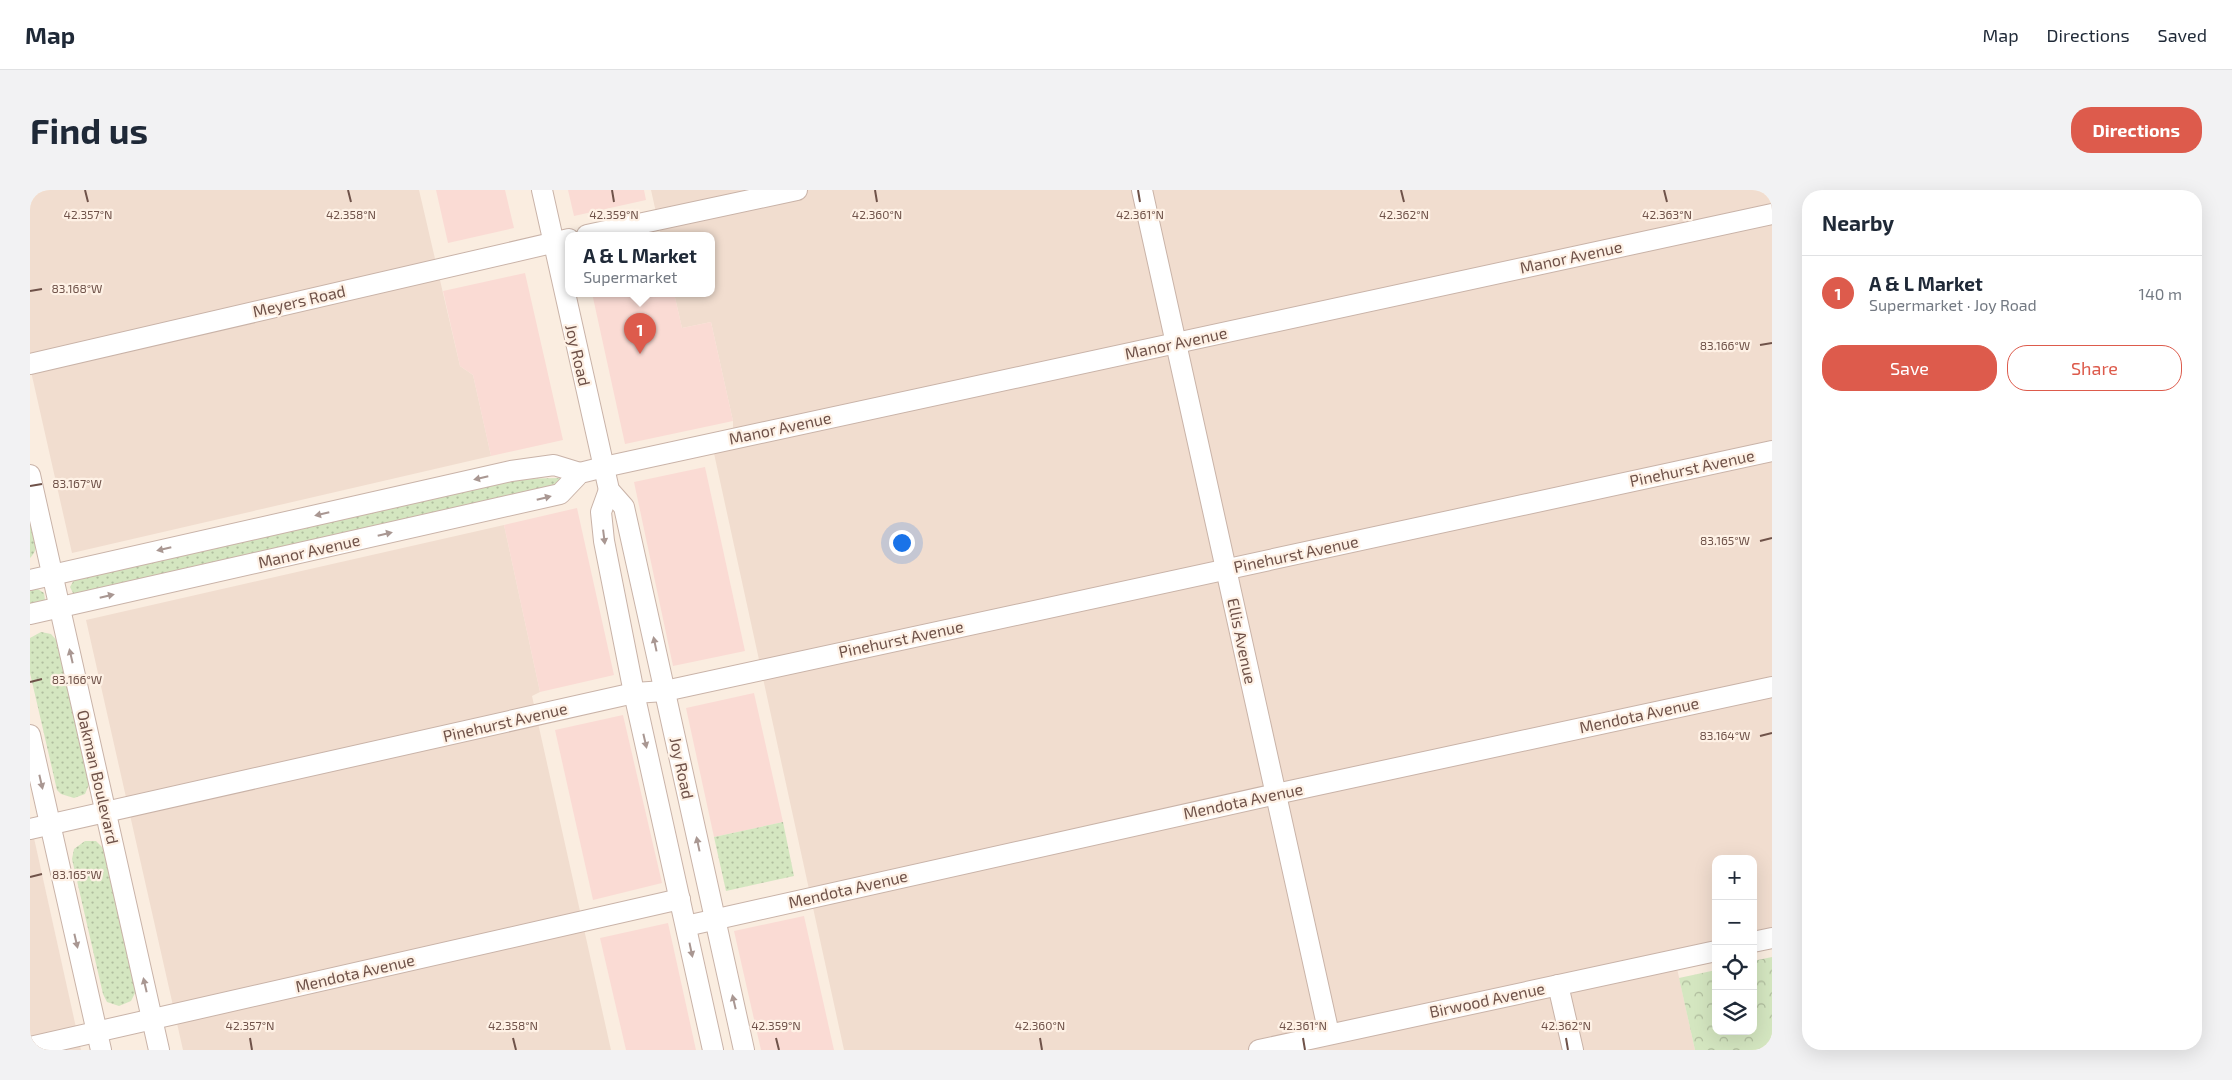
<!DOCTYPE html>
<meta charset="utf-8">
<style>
body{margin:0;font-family:"Exo 2",sans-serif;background:#f2f2f3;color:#1f2937}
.controls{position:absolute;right:15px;bottom:15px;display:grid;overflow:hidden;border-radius:10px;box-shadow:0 5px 20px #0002}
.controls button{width:45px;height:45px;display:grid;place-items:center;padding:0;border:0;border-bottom:1px solid #e0e1e3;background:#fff;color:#1f2937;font:25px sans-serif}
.you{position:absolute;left:871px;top:352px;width:18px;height:18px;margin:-12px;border:4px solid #fff;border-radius:50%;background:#1a73e8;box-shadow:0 0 0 8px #1a73e833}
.badge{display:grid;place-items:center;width:32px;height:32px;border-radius:50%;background:#dd5b4c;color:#fff;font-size:16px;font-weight:700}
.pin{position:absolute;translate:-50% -41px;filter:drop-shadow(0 1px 2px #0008)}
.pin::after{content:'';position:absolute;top:26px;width:18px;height:15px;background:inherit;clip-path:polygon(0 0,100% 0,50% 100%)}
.popup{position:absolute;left:535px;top:42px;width:150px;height:65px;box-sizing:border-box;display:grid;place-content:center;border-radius:10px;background:#fff;filter:drop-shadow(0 1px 4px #0005);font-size:16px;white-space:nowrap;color:#747a83}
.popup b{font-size:19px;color:#1f2937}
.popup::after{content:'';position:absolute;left:50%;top:100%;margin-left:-10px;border:10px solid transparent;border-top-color:#fff}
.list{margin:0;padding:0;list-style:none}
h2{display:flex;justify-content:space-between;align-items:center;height:65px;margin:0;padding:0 20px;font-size:21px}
h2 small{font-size:16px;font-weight:400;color:#747a83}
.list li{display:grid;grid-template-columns:32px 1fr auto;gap:15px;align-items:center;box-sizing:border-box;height:75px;padding:0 20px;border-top:1px solid #e0e1e3}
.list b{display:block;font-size:19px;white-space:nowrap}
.list p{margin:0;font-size:16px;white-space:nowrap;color:#747a83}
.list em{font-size:16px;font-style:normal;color:#747a83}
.actions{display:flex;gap:10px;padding:15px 20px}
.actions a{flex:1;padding:11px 0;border:1px solid #dd5b4c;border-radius:20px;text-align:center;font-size:18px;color:#dd5b4c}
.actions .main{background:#dd5b4c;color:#fff}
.icon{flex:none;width:28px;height:28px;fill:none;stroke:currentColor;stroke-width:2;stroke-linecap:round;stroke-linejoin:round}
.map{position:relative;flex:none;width:1742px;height:860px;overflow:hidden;border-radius:20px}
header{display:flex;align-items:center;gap:30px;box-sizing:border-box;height:70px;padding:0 25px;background:#fff;border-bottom:1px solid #e0e1e3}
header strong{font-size:24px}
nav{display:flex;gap:28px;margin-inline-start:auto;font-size:18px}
.intro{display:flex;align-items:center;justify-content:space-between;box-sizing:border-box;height:120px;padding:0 30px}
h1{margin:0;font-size:35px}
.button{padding:12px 22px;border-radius:20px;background:#dd5b4c;color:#fff;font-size:18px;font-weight:700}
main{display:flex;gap:30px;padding:0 30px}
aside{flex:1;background:#fff;border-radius:20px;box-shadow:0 5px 20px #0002}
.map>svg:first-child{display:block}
</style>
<header>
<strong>Map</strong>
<nav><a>Map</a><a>Directions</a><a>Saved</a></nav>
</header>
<div class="intro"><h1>Find us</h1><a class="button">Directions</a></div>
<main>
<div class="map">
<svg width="1742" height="860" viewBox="0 0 1742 860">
<defs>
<pattern id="grass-dots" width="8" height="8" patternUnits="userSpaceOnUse" patternTransform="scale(1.25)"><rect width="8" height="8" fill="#d4e6c0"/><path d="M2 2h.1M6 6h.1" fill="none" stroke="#b0bd9e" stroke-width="1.8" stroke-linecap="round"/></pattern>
<pattern id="forest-crowns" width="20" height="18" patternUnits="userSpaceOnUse" patternTransform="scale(1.25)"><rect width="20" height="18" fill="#d4e6c0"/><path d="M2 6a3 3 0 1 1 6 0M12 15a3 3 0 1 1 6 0" fill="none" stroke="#b0bd9e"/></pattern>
</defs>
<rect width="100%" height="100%" fill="#faede0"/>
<!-- residential -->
<g fill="#f1ddcf">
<polygon points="0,0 389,0 430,176 443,185 461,266 42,363 0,177"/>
<polygon points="621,0 1742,0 1742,738 1723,742 1723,669 1686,669 1686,750 1643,760 1665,860 814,860 680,245 703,240 703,231 681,132 652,138 644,103 681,103 681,45 631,45"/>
<polygon points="474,335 510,502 502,506 581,860 153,860 56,430"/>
<polygon points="0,630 51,860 0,860"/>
</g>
<!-- commercial -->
<g fill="#fadbd4">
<polygon points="406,0 475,0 484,38 418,53"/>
<polygon points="538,0 614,0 616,10 544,26"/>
<polygon points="495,83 533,250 461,266 443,185 430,176 413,101"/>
<polygon points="562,103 644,103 652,138 681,132 703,231 595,254"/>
<polygon points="675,277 715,461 643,476 604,292"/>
<polygon points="547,318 584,485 510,502 474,335"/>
<polygon points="724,503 753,632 684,647 656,518"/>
<polygon points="593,525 632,693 563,710 525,540"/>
<polygon points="774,726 804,860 731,860 704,741"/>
<polygon points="638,733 666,860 596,860 570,748"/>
</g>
<!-- grass -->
<g fill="url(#grass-dots)">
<polygon points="532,288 532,294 44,405 40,397 44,390 482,289"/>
<path d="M0 325C3 339 12 358 0 368Z"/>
<polygon points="6,398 14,403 15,410 0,417 0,399"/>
<polygon points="11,442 21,444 29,453 60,592 55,604 44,608 31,604 27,600 0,483 0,448"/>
<polygon points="753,632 764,686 696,701 684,647"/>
<polygon points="55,651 66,651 76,661 107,799 101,811 89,816 77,812 73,804 42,669 44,659"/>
</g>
<!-- forest -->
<polygon fill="url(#forest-crowns)" points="1742,767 1742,860 1665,860 1649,788 1686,780 1686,841 1723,841 1723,771"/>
<!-- garden -->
<polygon fill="#d4e6c0" points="1742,828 1742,860 1733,860 1740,849 1727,851 1723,833"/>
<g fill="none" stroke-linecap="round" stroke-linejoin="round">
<!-- minor casing -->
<g stroke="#c9b3a8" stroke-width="22">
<g id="minor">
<polyline points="512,0 579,300 594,317 600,344 714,860"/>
<polyline points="1112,0 1299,844"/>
<polyline points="557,45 767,0"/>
<polyline points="0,174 539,49"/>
<polyline points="0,285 129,860"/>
<polyline points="579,300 571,322 574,351 604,503 683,860"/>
<polyline points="0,390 481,281 524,275 550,283"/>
<polyline points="0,424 530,304 550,283 574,277 1742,24"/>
<polyline points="0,545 71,860"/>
<polyline points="0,639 604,503 635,501 1742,261"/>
<polyline points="656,736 1246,604 1742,497"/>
<polyline points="1723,752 1742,748"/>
<polyline points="1528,795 1543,860"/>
<polyline points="0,857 650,709"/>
<polyline points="1229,860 1686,761"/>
</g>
</g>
<!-- minor -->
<use href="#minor" stroke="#fff" stroke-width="20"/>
</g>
<!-- one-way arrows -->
<defs><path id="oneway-solid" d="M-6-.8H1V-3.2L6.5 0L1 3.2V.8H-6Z" transform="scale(1.25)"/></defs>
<g fill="#a99792">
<use href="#oneway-solid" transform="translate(451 288) rotate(167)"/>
<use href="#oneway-solid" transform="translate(514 308) rotate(-14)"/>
<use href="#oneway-solid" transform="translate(292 324) rotate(167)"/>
<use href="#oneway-solid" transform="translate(355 344) rotate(-13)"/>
<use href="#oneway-solid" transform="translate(574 347) rotate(83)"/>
<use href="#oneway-solid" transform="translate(134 359) rotate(167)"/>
<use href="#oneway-solid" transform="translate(77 406) rotate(-13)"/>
<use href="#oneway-solid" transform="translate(625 454) rotate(-102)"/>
<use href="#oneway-solid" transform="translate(41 466) rotate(-103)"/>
<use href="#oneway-solid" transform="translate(615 551) rotate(77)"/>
<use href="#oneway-solid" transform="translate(11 592) rotate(77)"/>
<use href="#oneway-solid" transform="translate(668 654) rotate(-102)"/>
<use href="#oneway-solid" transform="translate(46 751) rotate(77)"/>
<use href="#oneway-solid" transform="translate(661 760) rotate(78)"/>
<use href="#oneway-solid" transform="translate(115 795) rotate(-103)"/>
<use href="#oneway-solid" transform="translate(704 812) rotate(-103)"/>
</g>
<!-- ticks -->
<path fill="none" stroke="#6f5249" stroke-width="2" d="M55 0 58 12M318 0 321 12M582 0 584 12M845 0 847 12M1108 0 1110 12M1371 0 1374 12M1634 0 1637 12M0 101 12 99M1730 155 1742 153M0 296 12 294M1730 351 1742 348M0 492 12 489M1730 546 1742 543M0 687 12 684M220 848 222 860M483 848 486 860M746 848 749 860M1010 848 1012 860M1273 848 1275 860M1536 848 1538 860"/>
<g text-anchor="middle" stroke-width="4.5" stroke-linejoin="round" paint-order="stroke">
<!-- street labels -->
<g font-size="16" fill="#6f5249" stroke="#fef1e5">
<text transform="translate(1541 67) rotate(-12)" y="6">Manor Avenue</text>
<text transform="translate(269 111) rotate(-13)" y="6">Meyers Road</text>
<text transform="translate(1146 153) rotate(-12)" y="6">Manor Avenue</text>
<text transform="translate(548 165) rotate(77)" y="6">Joy Road</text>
<text transform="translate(750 238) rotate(-12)" y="6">Manor Avenue</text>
<text transform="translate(1662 278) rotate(-12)" y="6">Pinehurst Avenue</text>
<text transform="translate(279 361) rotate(-13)" y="6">Manor Avenue</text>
<text transform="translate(1266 364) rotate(-12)" y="6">Pinehurst Avenue</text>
<text transform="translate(871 449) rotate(-12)" y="6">Pinehurst Avenue</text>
<text transform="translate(1212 451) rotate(78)" y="6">Ellis Avenue</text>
<text transform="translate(1609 525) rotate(-12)" y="6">Mendota Avenue</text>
<text transform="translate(475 532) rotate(-13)" y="6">Pinehurst Avenue</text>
<text transform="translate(652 578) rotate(78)" y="6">Joy Road</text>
<text transform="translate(68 587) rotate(77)" y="6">Oakman Boulevard</text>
<text transform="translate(1213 611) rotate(-12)" y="6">Mendota Avenue</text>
<text transform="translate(818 699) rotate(-13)" y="6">Mendota Avenue</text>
<text transform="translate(325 783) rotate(-13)" y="6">Mendota Avenue</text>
<text transform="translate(1457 810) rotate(-12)" y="6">Birwood Avenue</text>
</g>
</g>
<g font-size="12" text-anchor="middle" fill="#6f5249" stroke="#fef1e5" stroke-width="4.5" stroke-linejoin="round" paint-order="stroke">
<text x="58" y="29">42.357°N</text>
<text x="321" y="29">42.358°N</text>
<text x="584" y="29">42.359°N</text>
<text x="847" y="29">42.360°N</text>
<text x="1110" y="29">42.361°N</text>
<text x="1637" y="29">42.363°N</text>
<text x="1374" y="29">42.362°N</text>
<text x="47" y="103">83.168°W</text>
<text x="1695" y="160">83.166°W</text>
<text x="47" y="298">83.167°W</text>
<text x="1695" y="355">83.165°W</text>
<text x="47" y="494">83.166°W</text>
<text x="1695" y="550">83.164°W</text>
<text x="47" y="689">83.165°W</text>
<text x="220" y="840">42.357°N</text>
<text x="483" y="840">42.358°N</text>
<text x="746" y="840">42.359°N</text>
<text x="1010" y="840">42.360°N</text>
<text x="1273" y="840">42.361°N</text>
<text x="1536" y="840">42.362°N</text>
</g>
</svg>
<div class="controls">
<button>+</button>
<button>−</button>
<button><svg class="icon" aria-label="locate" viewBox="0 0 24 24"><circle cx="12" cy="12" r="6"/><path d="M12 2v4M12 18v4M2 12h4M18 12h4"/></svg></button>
<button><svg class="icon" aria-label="layers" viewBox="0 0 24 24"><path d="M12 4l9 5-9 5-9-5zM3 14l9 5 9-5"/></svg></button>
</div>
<div class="you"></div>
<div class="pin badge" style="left:610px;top:164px">1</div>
<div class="popup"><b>A &amp; L Market</b>Supermarket</div>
</div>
<aside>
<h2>Nearby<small></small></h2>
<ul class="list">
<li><span class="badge">1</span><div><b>A &amp; L Market</b><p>Supermarket · Joy Road</p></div><em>140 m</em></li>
</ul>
<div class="actions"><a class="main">Save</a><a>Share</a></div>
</aside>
</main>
